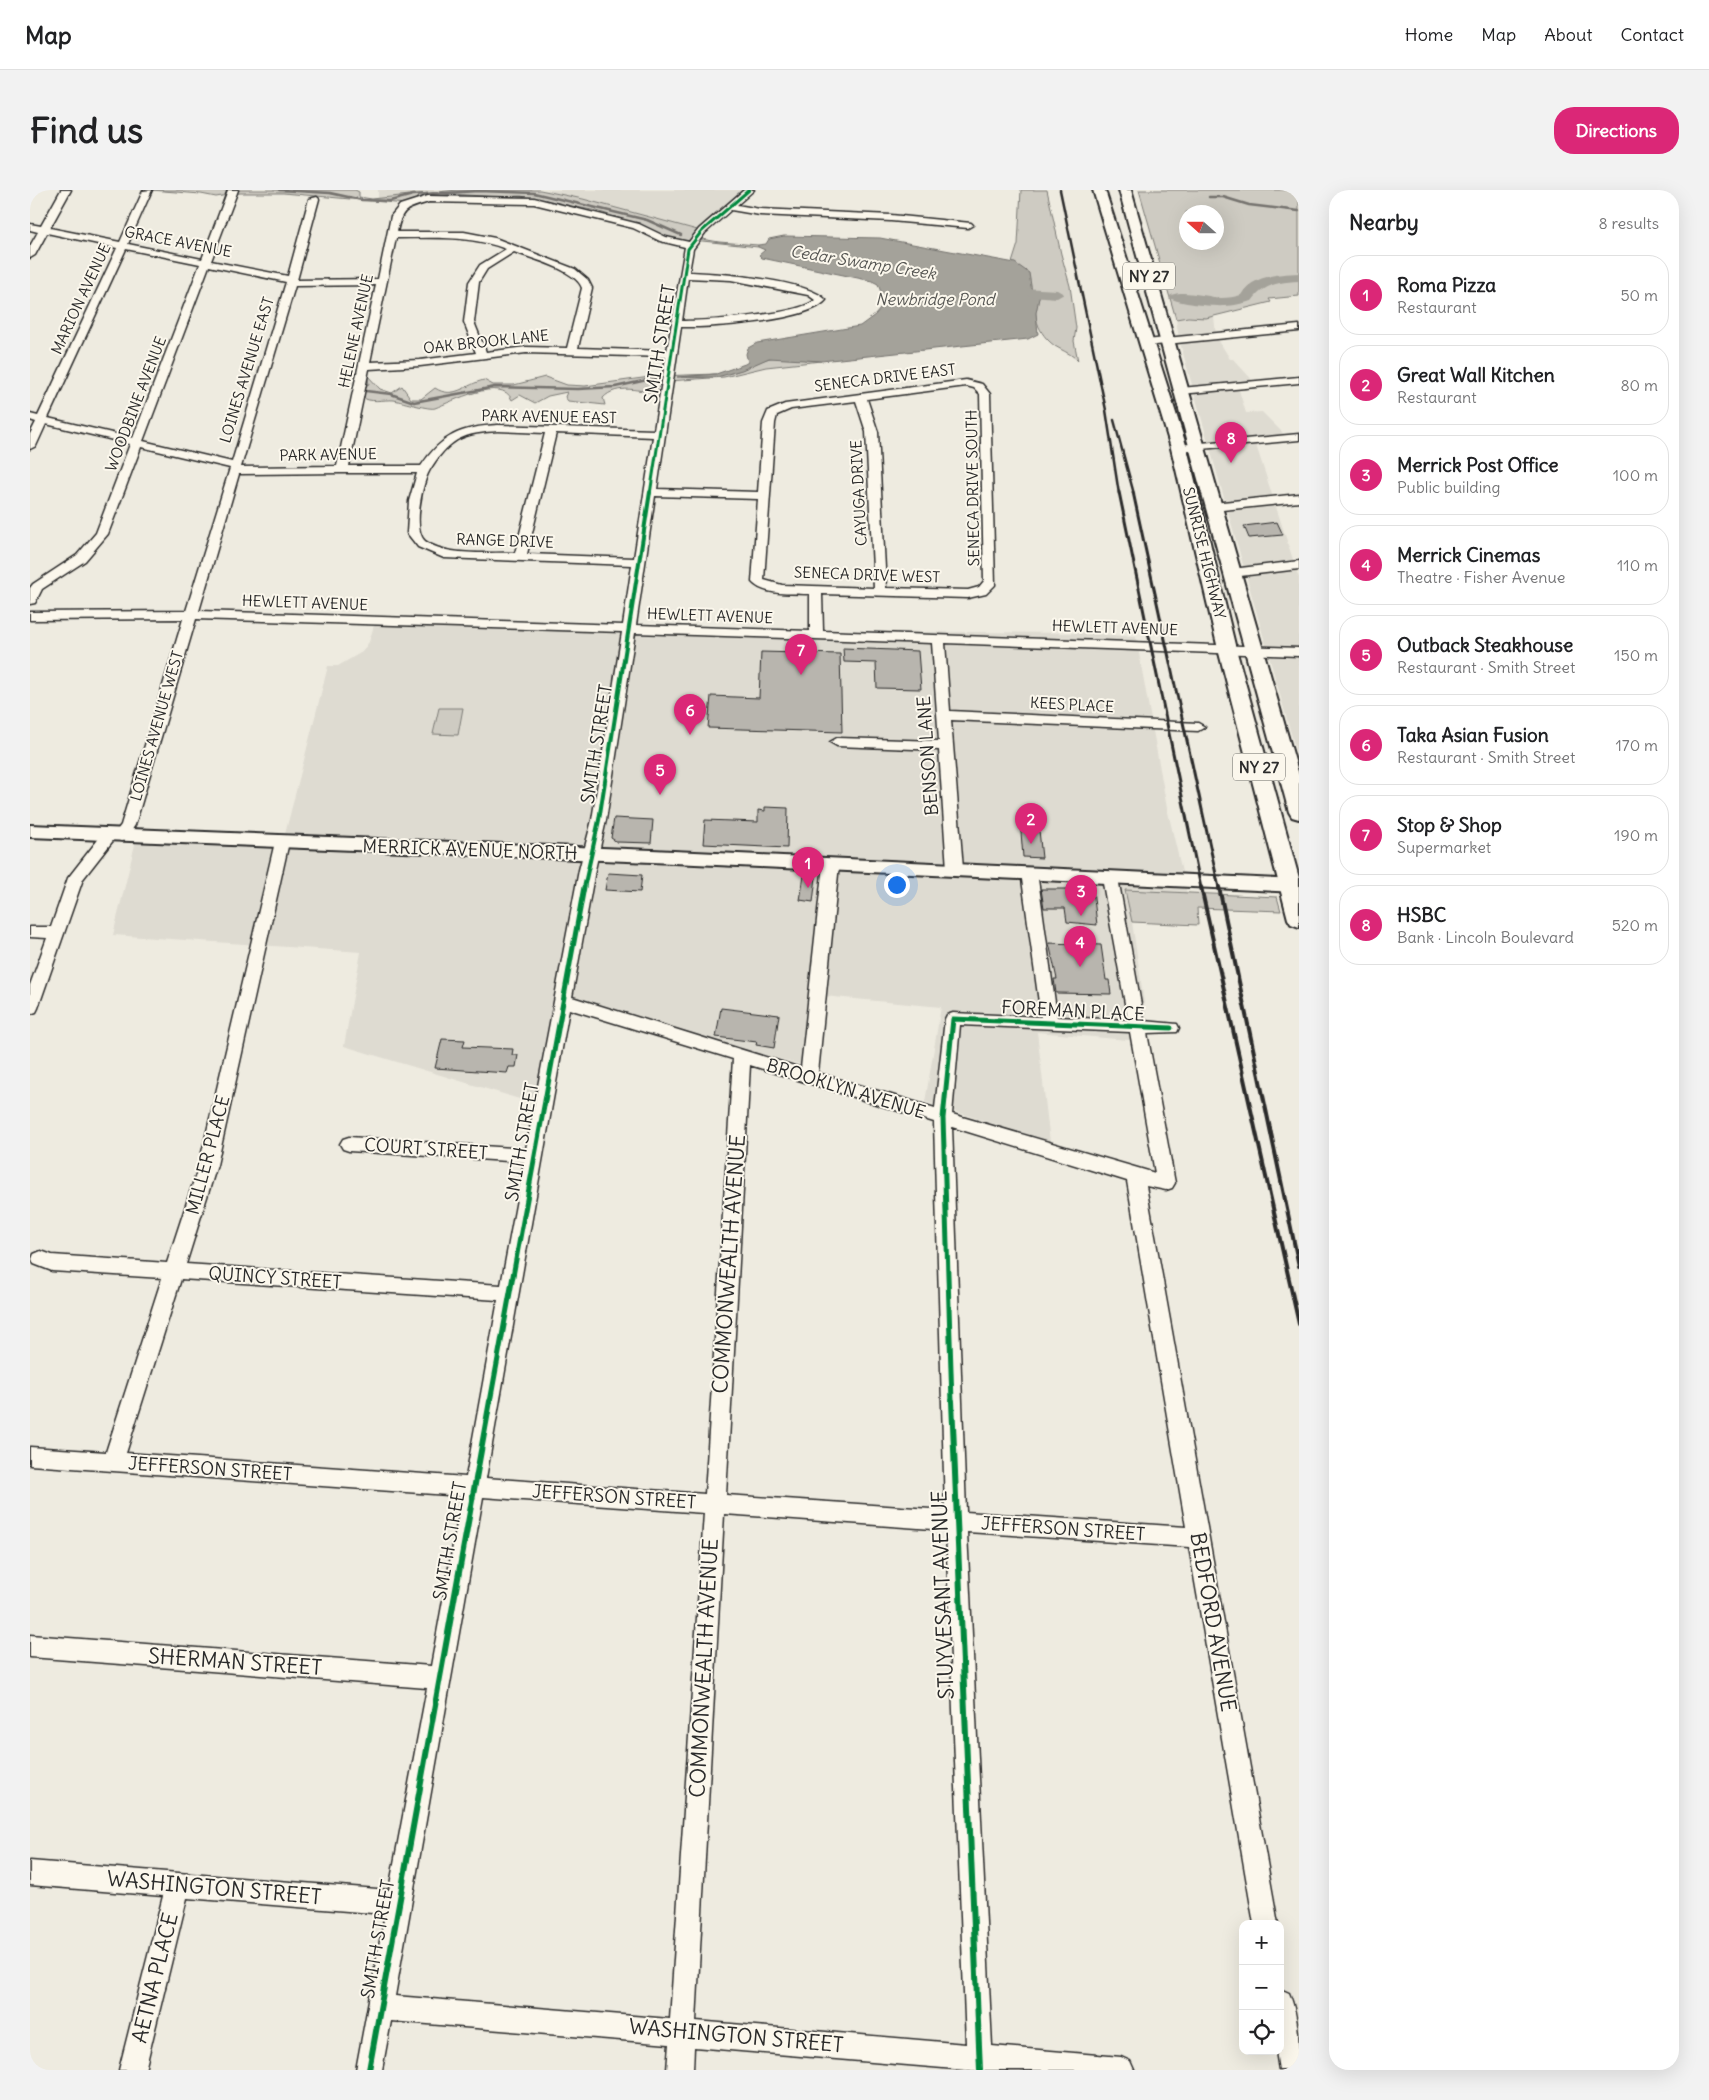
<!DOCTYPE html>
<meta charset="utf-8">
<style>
body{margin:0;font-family:Delius,sans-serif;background:#f2f2f2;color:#202124}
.controls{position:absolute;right:15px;bottom:15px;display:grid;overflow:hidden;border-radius:10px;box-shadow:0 5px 20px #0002}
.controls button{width:45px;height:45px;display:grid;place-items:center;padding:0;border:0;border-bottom:1px solid #e0e0e0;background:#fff;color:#202124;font:25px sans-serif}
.compass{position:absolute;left:1149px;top:15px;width:45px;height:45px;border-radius:50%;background:#fff;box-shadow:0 5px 20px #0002;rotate:291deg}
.you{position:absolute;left:866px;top:694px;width:18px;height:18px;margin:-12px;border:4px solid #fff;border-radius:50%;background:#1a73e8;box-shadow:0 0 0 8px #1a73e833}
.badge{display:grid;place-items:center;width:32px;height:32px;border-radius:50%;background:#db2777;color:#fff;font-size:16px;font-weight:700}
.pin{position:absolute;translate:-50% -41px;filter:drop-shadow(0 1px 2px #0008)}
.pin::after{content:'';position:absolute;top:26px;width:18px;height:15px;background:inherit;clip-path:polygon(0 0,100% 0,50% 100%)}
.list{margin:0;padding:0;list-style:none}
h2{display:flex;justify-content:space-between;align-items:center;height:65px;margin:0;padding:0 20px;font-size:21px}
h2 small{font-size:16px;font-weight:400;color:#757577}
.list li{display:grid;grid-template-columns:32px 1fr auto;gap:15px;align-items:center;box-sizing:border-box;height:80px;margin:0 10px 10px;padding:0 10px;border:1px solid #e0e0e0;border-radius:20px}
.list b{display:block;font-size:19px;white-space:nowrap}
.list p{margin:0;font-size:16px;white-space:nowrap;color:#757577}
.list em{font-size:16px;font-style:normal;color:#757577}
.icon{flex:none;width:28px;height:28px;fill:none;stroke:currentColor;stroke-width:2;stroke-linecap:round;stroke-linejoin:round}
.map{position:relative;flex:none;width:1269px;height:1880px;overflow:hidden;border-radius:20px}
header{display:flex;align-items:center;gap:30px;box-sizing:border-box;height:70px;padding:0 25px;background:#fff;border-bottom:1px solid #e0e0e0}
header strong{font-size:24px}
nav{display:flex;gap:28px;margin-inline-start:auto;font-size:18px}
.intro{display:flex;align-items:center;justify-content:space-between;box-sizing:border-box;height:120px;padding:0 30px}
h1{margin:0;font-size:35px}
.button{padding:12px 22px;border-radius:20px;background:#db2777;color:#fff;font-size:18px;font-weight:700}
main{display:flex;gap:30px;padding:0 30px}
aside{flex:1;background:#fff;border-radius:20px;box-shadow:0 5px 20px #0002}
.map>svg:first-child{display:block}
</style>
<header>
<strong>Map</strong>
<nav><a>Home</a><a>Map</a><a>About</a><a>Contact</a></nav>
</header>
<div class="intro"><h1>Find us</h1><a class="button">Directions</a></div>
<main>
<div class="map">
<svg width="1269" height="1880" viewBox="0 0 1269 1880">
<rect width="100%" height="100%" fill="#eeebe0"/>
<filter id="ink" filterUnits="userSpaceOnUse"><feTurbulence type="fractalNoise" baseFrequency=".02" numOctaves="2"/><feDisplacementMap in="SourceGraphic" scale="10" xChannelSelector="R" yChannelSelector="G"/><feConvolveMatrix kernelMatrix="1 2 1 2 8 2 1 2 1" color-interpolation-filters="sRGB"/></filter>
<g filter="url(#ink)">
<!-- built -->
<g fill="#dedbd1">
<polygon points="348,0 427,0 348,8"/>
<polygon points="510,0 717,0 671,41 553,9"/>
<polygon points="1184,126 1186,146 1200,169 1203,169 1227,195 1208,197 1216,223 1232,222 1258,248 1225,252 1269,388 1269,572 1149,149 1146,129"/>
<polygon points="345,432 599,440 1055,443 1106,447 1137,618 1157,703 1095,701 1102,732 1120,852 1007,842 1020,952 895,912 911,817 793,806 787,879 532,812 513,916 314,856 331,762 83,745 107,646 253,652 298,476 308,476 332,462 339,452"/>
</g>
<!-- green -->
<g fill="#cecbc2" stroke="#7c7b76" fill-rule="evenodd">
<polygon points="121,0 325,0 329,2 329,7 342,9 427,0 510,0 553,9 671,41 666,48 689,52 728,55 728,57 663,50 660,54 634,48 613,36 567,21 491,6 467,7 422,4 393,8 376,14 253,3 210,3 186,7 171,4"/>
<path d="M991 0H1017L1031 64 1040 96 1046 138 1044 151 1048 171C1042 164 1033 161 1025 156 1008 144 1000 123 1010 103L1002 102 982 73 988 54Z"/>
<path d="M1109 0H1269V106L1239 109 1241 112 1176 128 1158 127 1146 129ZM1156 22H1186V52H1156Z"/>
<path d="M747 167 791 171 736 177 694 187 625 192 629 204C611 201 587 193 573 208L575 215 538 211 535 207 537 202 518 206 505 213 490 205 482 210C472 185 421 212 405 218 400 220 373 212 364 210 354 209 339 214 331 206L335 196 339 194 337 185 350 199 362 203 372 196 381 209H391L405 198C424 210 436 194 454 190L463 195H484L515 187 537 195 555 196 627 186 686 184 651 187C669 189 696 186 713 179 725 174 734 168 747 167Z"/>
<polygon points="409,518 433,518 428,545 403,544"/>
<polygon points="1095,700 1247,707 1251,721 1167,718 1168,735 1102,732"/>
</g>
<!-- water -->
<polygon fill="#a4a29a" stroke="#74726e" points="754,46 850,48 985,73 999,83 1002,102 1010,103 1006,123 1008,144 998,149 791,171 739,168 712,180 687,187 647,187 686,184 715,174 718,172 716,164 718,158 727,153 830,136 845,125 855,113 848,94 842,91 732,68 729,65 735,60 728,57 728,55 736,54 739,49"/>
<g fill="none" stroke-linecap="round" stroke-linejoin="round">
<!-- stream -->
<g stroke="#74726e" stroke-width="2.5">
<polyline points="249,0 300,3 332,10 360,11 383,5 448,1 504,3 617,30 651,45"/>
<polyline points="1179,7 1193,7 1219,15 1269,21"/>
<polyline points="336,201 361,204 384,212 465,197 548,199 585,197 626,188"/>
</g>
<!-- river -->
<g fill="#a4a29a" fill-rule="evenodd">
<path d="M1269 83V91C1249 92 1234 94 1222 111 1213 113 1204 116 1194 116 1185 117 1143 113 1139 107 1147 98 1179 107 1191 108 1198 108 1205 107 1211 105 1222 85 1249 84 1269 83Z"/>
<polygon points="993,98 1027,100 1034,104 1027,108 988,105 986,102"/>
</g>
</g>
<!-- building -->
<g fill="#b8b5ae" stroke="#2b2b2b">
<polygon points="1247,332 1253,345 1219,348 1214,336"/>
<polygon points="813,458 888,461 891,499 847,498 846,473 814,472"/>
<polygon points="731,462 810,464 812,542 678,538 681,506 729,508"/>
<polygon points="735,617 758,618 757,658 673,654 675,630 728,632 728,620 735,621"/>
<polygon points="584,628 623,630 621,653 587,652 581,648"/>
<polygon points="990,630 1008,631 1012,668 993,667"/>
<polygon points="578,683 612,685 610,702 575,700"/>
<polygon points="774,686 786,687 783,712 770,710"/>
<polygon points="1011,699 1063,699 1067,735 1037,732 1035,718 1014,718"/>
<polygon points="1019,753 1071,755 1076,790 1079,790 1081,804 1026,803 1024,789 1027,789"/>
<polygon points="691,818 749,825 744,858 726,855 727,852 686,847"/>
<polygon points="412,849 435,850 433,857 483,859 482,865 488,865 486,877 479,877 477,883 405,878"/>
</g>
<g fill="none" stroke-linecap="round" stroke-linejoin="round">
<!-- minor casing -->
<g stroke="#2b2b2b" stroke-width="3">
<g id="minor">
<path d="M31 0H41L20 38 90 52 113 1 122 0 98 54 172 69 198 0H208L181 71 258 86 279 9 287 7 289 9 267 90 348 89 361 26 370 15 398 6 504 8 609 34 636 47 659 52 669 39 714 0H724L707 15 730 19 861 25 941 33 943 35 938 38 861 31 730 25 701 20 675 43 663 59 659 82C688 83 778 90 796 110 780 131 679 138 651 137L627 299 728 302 733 233 738 221 755 214 936 190 952 194 960 204 965 395 956 404 938 408 792 404 793 441 1269 458V466L915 453 920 521 1168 533 1175 537 1168 541 921 530 933 679 930 683H920L917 679 909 560 807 556 800 552 807 548 909 551 902 453 605 443 576 630 565 680 542 807 771 878 793 674 796 670H806L809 674 788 883 905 918 915 829 917 825 923 823 1011 827 991 682 994 678H1004L1007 682 1027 827 1098 830 1072 688 1075 684H1085L1088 688 1114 831 1147 834 1149 838 1147 842 1117 843 1145 993 1142 998 1136 1000 1116 996 1248 1734H1224L1159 1357 937 1342 962 1856 1091 1867 1100 1871 1104 1880H937L664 1857 663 1880H637L639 1854 361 1831 352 1880H326L355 1724 157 1708 115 1880H89L133 1706 0 1695V1671L359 1700 397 1498 0 1467V1445L401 1476 432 1306 0 1275V1257L76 1262 132 1088 22 1081 4 1074 2 1069 4 1064 11 1061 22 1065 137 1073 169 975 245 652 252 647 259 652 187 975 156 1074 471 1095 494 972 319 961 313 959 310 954 313 949 319 947 496 959 549 680 562 630 592 442 166 429 105 635 96 649 91 651 85 648 53 689 8 818 6 822 0 824V795L17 748 0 747V737H21L38 688 74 642 79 640 85 643 91 635 153 429 0 430V422L156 421 200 278 111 257 78 344 55 371 12 399 5 413 0 414V398L3 394 47 365 66 343 100 254 16 234 6 256 0 259V244L6 232 0 230V224L8 226 87 58 17 43 5 65 0 68V56L8 42 0 40V34L11 36ZM399 12 504 14 603 38 630 51 655 57 637 161 548 158 562 98 558 90 545 79 465 48 434 42H367C372 18 376 19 399 12ZM366 48C403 48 440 45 476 59L450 75 439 92 434 132 446 163 390 170 340 172ZM96 59 170 74 103 248 18 228ZM484 62C501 68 546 80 552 98L537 158 496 157 456 162 444 132 449 92 457 79ZM179 76 256 92 202 272 113 251ZM658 88 701 90 778 105 785 110C769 125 676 131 652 131ZM346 95 307 276 211 277 265 96ZM496 163 636 167 624 240 468 235C431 237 412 245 391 276H319L339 179 390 176ZM936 196 944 198 950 204 954 391 949 397 938 400 856 398 848 242 837 209ZM826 211 836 242 844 398 752 395 734 390 745 233 747 225 761 219ZM468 241 515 243 485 363C459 362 416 367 395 351 382 340 392 291 401 278 407 268 417 256 427 250 439 243 454 242 468 241ZM526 243 623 247 604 368 497 364ZM311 283H387L379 311 377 343 388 357 414 368 602 375 593 435 169 421 209 284ZM625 306 728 309 722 392C734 406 763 403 780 404V441L606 435ZM539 819 703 869 675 1304 456 1288ZM930 835 1100 842 1125 983 922 924ZM720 875 904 932 915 1320 696 1305ZM922 937 1097 991 1156 1337 936 1322ZM151 1089 468 1110 436 1287 96 1263ZM453 1307 674 1323 640 1829 365 1806ZM694 1324 916 1340 936 1854 666 1831Z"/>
<polygon points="1269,135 1269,141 1116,156 1111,153 1116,150"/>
<polygon points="1269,187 1269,193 1151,204 1146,201 1151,198"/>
<polygon points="1269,244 1269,250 1149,261 1143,258 1149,255"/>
<polygon points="1269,304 1269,312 1183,321 1177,317 1183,313"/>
<polygon points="1269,371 1269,379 1202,387 1196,383 1202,379"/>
<path d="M1250 1799 1259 1803C1269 1827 1269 1854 1269 1880H1249L1246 1861H1250Z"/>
</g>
</g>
<!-- major casing -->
<g stroke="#2b2b2b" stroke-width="4">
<polygon id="major" points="0,635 622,660 1269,690 1269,702 622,672 0,647"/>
</g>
<!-- highway casing -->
<g stroke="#2b2b2b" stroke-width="4">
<g id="highway">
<polygon points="1063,0 1075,0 1157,258 1206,459 1269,688 1269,737 1261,734 1258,729 1188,459 1141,258"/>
<polygon points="1089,0 1101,0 1269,585 1269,629 1262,627 1259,622"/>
</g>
</g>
<!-- minor -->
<use href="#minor" fill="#fbf7ec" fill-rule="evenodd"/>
<!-- major -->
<use href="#major" fill="#fbf7ec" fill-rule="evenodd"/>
<!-- highway -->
<use href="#highway" fill="#fbf7ec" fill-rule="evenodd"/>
<!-- rail-far2 -->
<g stroke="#2b2b2b" stroke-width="2.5">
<polyline points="1030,0 1076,220 1089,304"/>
<polyline points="1084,230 1104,304"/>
</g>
<!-- rail-far1 -->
<g stroke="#2b2b2b" stroke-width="3">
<polyline points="1089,302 1171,698"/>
<polyline points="1103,302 1189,698"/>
</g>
<!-- rail -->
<g stroke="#2b2b2b" stroke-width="4">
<polyline points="1171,697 1269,1134"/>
<polyline points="1189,697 1269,1076"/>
</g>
<!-- cycleway-far3 casing -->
<g stroke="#fbf7ec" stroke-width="5">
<polyline id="cycleway-far3" points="620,304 658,59 672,41 719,0"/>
</g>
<!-- cycleway-far2 casing -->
<g stroke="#fbf7ec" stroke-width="6">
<polyline id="cycleway-far2" points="554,698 569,630 620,302"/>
</g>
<!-- cycleway-far1 casing -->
<g stroke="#fbf7ec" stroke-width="8">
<g id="cycleway-far1">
<polyline points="460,1212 554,697"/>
<polyline points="922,1212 913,928 923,829 1141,838"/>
</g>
</g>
<!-- cycleway casing -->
<g stroke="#fbf7ec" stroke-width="9">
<g id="cycleway">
<polyline points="922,1211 950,1880"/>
<polyline points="339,1880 460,1211"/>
</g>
</g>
<!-- cycleway-far3 -->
<use href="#cycleway-far3" stroke="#00873e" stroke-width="3"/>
<!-- cycleway-far2 -->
<use href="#cycleway-far2" stroke="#00873e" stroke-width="4"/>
<!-- cycleway-far1 -->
<use href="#cycleway-far1" stroke="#00873e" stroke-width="5"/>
<!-- cycleway -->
<use href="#cycleway" stroke="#00873e" stroke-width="6"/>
</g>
</g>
<g text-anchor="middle" stroke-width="4" stroke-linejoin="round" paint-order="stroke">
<!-- far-street labels -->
<g font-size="15" fill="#2b2b2b" stroke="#fbf7ec">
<text transform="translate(148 52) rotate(11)" y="5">GRACE AVENUE</text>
<text transform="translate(51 109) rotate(-65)" y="5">MARION AVENUE</text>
<text transform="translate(326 141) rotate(-78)" y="5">HELENE AVENUE</text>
<text transform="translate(456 152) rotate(-6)" y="5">OAK BROOK LANE</text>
<text transform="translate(217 180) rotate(-73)" y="5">LOINES AVENUE EAST</text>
<text transform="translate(855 188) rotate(-7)" y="5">SENECA DRIVE EAST</text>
<text transform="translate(106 214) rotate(-69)" y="5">WOODBINE AVENUE</text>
<text transform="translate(519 227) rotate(1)" y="5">PARK AVENUE EAST</text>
<text transform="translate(298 265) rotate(-1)" y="5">PARK AVENUE</text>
<text transform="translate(943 298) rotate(-91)" y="5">SENECA DRIVE SOUTH</text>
<text transform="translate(829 303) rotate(-93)" y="5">CAYUGA DRIVE</text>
<text transform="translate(475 351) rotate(2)" y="5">RANGE DRIVE</text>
<text transform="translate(1174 363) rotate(76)" y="5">SUNRISE HIGHWAY</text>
<text transform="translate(837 385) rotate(2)" y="5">SENECA DRIVE WEST</text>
<text transform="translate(275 413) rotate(2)" y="5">HEWLETT AVENUE</text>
<text transform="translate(680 426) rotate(2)" y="5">HEWLETT AVENUE</text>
<text transform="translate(1085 438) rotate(2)" y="5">HEWLETT AVENUE</text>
<text transform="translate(1042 515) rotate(3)" y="5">KEES PLACE</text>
<text transform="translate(127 536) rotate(-74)" y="5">LOINES AVENUE WEST</text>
</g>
<!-- far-water labels -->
<g font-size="16" font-style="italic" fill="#555552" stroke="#fbf7ec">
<text transform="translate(833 72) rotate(9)" y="6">Cedar Swamp Creek</text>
<text x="905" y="115">Newbridge Pond</text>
</g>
<!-- shield labels -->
<g fill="#fbf7ec" stroke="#696865" stroke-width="1">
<rect x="1093" y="72.5" width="52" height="27" rx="4"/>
<rect x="1203" y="563.5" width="52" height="27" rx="4"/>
</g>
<g font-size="16" font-weight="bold" fill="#2b2b2b">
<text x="1119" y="92">NY 27</text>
<text x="1229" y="583">NY 27</text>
</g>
<!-- street labels -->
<g font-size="18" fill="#2b2b2b" stroke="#fbf7ec">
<text transform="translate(630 154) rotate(-81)" y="6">SMITH STREET</text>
<text transform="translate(567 554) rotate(-81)" y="6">SMITH STREET</text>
<text transform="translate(898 566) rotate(-94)" y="6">BENSON LANE</text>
<text transform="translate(440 660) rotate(2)" y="6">MERRICK AVENUE NORTH</text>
<text transform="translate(1043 821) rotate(3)" y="6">FOREMAN PLACE</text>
<text transform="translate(816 899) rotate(17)" y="6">BROOKLYN AVENUE</text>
<text transform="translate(492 952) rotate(-80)" y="6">SMITH STREET</text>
<text transform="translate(396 959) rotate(4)" y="6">COURT STREET</text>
<text transform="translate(178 965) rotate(-75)" y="6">MILLER PLACE</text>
<text transform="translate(245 1088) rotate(4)" y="6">QUINCY STREET</text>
<text transform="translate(180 1279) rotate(4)" y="6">JEFFERSON STREET</text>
<text transform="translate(584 1307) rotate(4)" y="6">JEFFERSON STREET</text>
<text transform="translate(1033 1339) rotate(4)" y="6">JEFFERSON STREET</text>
<text transform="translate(420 1351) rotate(-80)" y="6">SMITH STREET</text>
<text transform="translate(348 1749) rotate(-80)" y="6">SMITH STREET</text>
</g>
<!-- near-street labels -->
<g font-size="21" fill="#2b2b2b" stroke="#fbf7ec">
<text transform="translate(699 1074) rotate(-86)" y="7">COMMONWEALTH AVENUE</text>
<text transform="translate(913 1405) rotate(-92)" y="7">STUYVESANT AVENUE</text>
<text transform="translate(1183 1432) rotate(80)" y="7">BEDFORD AVENUE</text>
<text transform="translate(205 1472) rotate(4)" y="7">SHERMAN STREET</text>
<text transform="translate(674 1478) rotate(-87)" y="7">COMMONWEALTH AVENUE</text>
<text transform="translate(184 1698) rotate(5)" y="7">WASHINGTON STREET</text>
<text transform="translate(125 1788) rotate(-76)" y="7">AETNA PLACE</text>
<text transform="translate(706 1846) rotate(5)" y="7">WASHINGTON STREET</text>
</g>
</g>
</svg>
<div class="controls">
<button>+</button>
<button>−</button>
<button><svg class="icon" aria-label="locate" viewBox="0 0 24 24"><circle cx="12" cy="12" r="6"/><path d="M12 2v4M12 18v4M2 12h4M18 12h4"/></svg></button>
</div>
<svg class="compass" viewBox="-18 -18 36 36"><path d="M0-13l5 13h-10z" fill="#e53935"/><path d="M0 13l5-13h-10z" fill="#757577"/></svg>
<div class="you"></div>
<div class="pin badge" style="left:778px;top:698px">1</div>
<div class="pin badge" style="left:1001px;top:654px">2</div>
<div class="pin badge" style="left:1051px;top:726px">3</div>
<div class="pin badge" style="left:1050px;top:777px">4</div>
<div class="pin badge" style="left:630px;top:605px">5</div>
<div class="pin badge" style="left:660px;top:545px">6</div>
<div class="pin badge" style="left:771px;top:485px">7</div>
<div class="pin badge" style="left:1201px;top:273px">8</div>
</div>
<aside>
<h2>Nearby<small>8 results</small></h2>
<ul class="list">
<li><span class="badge">1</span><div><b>Roma Pizza</b><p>Restaurant</p></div><em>50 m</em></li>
<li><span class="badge">2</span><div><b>Great Wall Kitchen</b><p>Restaurant</p></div><em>80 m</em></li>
<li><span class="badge">3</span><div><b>Merrick Post Office</b><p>Public building</p></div><em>100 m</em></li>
<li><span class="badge">4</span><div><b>Merrick Cinemas</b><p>Theatre · Fisher Avenue</p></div><em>110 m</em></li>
<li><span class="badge">5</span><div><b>Outback Steakhouse</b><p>Restaurant · Smith Street</p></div><em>150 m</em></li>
<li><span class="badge">6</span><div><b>Taka Asian Fusion</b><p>Restaurant · Smith Street</p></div><em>170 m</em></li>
<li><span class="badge">7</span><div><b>Stop &amp; Shop</b><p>Supermarket</p></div><em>190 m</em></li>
<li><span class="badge">8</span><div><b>HSBC</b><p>Bank · Lincoln Boulevard</p></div><em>520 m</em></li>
</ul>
</aside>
</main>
